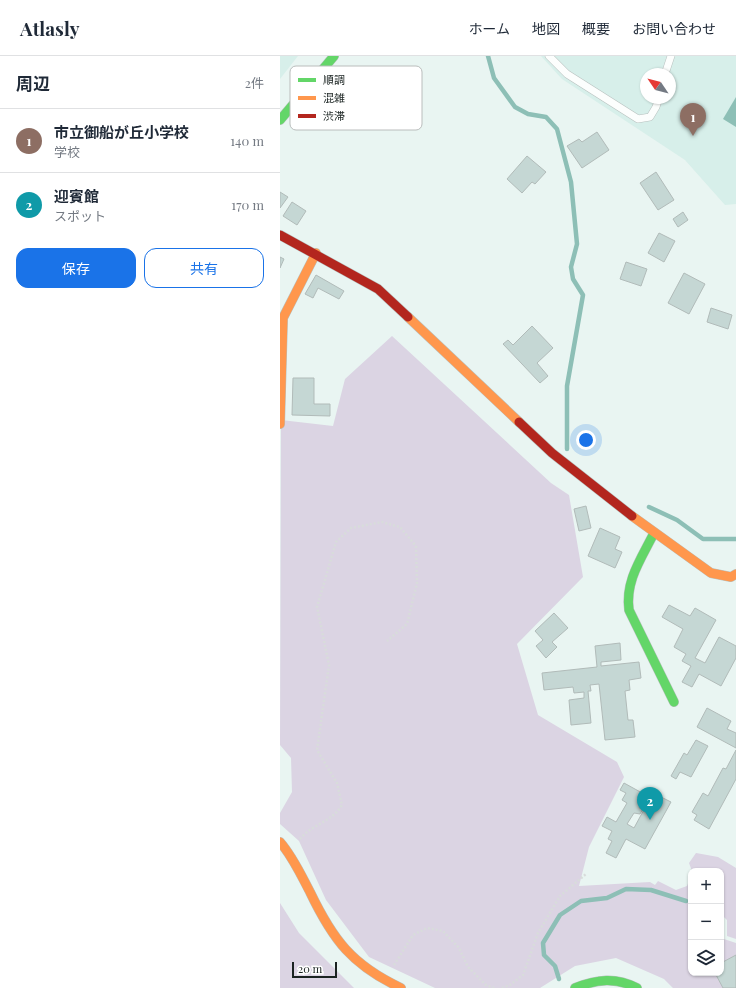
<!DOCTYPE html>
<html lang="ja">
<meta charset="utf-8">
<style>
body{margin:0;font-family:"Playfair Display","Noto Sans JP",serif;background:#f6f6f7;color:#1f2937}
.controls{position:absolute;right:12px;bottom:12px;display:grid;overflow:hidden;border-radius:8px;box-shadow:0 1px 3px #0004}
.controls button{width:36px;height:36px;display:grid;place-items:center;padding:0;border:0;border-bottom:1px solid #e0e1e3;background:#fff;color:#1f2937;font:20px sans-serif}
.compass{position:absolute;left:360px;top:12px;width:36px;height:36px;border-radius:50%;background:#fff;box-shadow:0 1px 3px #0004;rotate:305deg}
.scale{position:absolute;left:12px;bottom:10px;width:45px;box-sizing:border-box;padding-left:4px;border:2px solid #1a2321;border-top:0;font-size:11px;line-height:14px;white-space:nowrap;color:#1a2321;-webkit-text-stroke:3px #fff;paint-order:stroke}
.you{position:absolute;left:306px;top:384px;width:14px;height:14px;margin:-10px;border:3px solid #fff;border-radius:50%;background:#1a73e8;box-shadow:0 0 0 6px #1a73e833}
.badge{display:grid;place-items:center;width:26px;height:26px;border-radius:50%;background:#1a73e8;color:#fff;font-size:13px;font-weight:700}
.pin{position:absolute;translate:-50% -33px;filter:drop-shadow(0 1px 2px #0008)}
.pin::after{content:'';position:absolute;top:21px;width:14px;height:12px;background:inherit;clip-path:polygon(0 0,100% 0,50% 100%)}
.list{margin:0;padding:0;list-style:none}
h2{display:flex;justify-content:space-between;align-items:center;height:52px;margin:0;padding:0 16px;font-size:17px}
h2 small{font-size:13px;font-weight:400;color:#747a83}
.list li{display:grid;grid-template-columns:26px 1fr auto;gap:12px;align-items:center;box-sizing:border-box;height:64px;padding:0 16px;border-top:1px solid #e0e1e3}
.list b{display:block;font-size:15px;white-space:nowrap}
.list p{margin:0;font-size:13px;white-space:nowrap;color:#747a83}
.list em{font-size:13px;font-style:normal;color:#747a83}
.actions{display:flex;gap:8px;padding:12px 16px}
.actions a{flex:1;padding:9px 0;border:1px solid #1a73e8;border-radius:12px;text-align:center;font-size:14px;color:#1a73e8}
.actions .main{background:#1a73e8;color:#fff}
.icon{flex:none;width:22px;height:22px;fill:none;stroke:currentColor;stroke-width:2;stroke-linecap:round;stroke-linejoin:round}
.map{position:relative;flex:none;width:456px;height:932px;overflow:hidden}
header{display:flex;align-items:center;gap:24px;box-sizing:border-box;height:56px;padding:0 20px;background:#fff;border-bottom:1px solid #e0e1e3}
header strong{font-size:19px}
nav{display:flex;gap:22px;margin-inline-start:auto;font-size:14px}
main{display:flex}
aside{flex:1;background:#fff}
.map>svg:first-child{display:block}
</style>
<header>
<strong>Atlasly</strong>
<nav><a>ホーム</a><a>地図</a><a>概要</a><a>お問い合わせ</a></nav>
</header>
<main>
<aside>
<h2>周辺<small>2件</small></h2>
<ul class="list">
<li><span class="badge" style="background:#8d6e63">1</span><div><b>市立御船が丘小学校</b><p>学校</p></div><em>140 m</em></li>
<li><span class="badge" style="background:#0f9aa8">2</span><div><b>迎賓館</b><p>スポット</p></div><em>170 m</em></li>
</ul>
<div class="actions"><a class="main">保存</a><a>共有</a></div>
</aside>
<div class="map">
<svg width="456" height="932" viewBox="0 0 456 932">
<rect width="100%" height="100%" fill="#e9f5f2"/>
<!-- built -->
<g fill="#d7efea" fill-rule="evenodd">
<polygon points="0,0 18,0 0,23"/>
<path d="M261 0H456V148L445 149 405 104 282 23ZM366 18H390V42H366Z"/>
</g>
<!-- green -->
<g fill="#dbd4e3">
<polygon points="112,280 271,427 289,439 303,521 237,588 258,659 337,706 344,721 309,791 299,830 370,826 375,829 378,825 396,834 407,830 411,820 411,917 441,917 441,882 456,887 456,932 393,932 384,923 336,902 295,910 260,932 155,932 89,901 46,844 19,785 0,768 0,757 12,736 11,702 0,689 1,364 53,370 65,323"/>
<polygon points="416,797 438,801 456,812 456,883 447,880 447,864 441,858 441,815 412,815 409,807"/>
<polygon points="0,847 19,877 74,932 0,932"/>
</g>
<!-- water -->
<polygon fill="#8dbfb6" points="456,41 456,71 443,63"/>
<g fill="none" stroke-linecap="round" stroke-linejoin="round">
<!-- stream -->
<g stroke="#8dbfb6" stroke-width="4.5">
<polyline points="208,0 214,22 235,51 248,58 266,61 277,73 291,126 297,188 291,211 293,223 303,239 287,330 287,393"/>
<polyline points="369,451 397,464 423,483 456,483"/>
<polyline points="279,923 275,910 264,899 263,887 280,859 301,845 327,842 346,833 371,834 406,845"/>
</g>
</g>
<!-- building -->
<g fill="#c5d7d4" stroke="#b1bbb9">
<polygon points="317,76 329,94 302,112 287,90 299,83 302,86"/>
<polygon points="247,100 266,116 255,128 252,126 242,137 227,123"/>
<polygon points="376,116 394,144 378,154 360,127"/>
<polygon points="0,136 8,141 0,152"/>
<polygon points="12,146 26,155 17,169 3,160"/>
<polygon points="403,156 408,164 398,171 393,163"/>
<polygon points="379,177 395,185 384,206 368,197"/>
<polygon points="0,201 4,203 0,212"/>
<polygon points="346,206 367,213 361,230 340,223"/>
<polygon points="404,217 425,228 409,258 388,247"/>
<polygon points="36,219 64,235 59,243 38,232 33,242 25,238"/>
<polygon points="431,252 452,259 448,273 427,266"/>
<polygon points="252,270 273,292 257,307 268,320 260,327 223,288 228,284 233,289"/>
<polygon points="13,322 34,322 34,348 50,348 50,360 12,359"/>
<polygon points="306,450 311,472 299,475 294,453"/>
<polygon points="320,472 340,481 335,493 342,496 335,512 308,500"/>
<polygon points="389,549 410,560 415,552 436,564 415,602 425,607 439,581 456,590 456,602 441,630 419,618 412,631 402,626 411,610 402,605 406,598 394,591 403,573 382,561"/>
<polygon points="274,557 288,572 272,586 277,591 266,602 256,590 263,584 255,575"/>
<polygon points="340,587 341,604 321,606 321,610 359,606 361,622 349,624 350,634 345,635 348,664 353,664 355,681 325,684 319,628 310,629 311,635 308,635 311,667 291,669 289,644 304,642 304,636 294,637 293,631 264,634 262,617 317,611 315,590"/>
<polygon points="427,652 451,665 447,673 456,677 456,692 417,671"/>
<polygon points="416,684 428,690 411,721 400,716 396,723 391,720 404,697 407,699"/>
<polygon points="456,694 456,723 429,773 414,764 417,759 412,756 423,737 428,740 443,712 446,713"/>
<polygon points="344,727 364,738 361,744 363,745 359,752 363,753 360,758 354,757 347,768 354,772 373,737 391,746 365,793 346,783 336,802 326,797 332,785 328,783 332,775 322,770 327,761 336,766 347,747 342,744 346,737 340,734"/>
<polygon points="456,899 456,932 443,932 435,917 441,917 441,907"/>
</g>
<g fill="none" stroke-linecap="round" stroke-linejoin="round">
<!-- lane casing -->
<g stroke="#b8c1bf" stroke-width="8">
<g id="lane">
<polyline points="269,0 287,18 358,63 370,61 376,51 379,42"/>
<polyline points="385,18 391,0"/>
</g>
</g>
<!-- fast casing -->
<g stroke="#b8c1bf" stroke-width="10">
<g id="fast">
<polyline points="0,64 54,0"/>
<path d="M374 477C361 503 345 525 349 554L394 646"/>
<path d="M295 932C317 923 336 921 357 932"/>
</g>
</g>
<!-- slow casing -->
<g stroke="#b8c1bf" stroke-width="10">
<g id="slow">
<polyline points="128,261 239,366"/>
<polyline points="0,368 3,262 36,197"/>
<polyline points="352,460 431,517 451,521 456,518"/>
<path d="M0 786C13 801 21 819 30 836 53 884 72 909 121 932"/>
</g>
</g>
<!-- jam casing -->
<g stroke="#b8c1bf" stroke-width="10">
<g id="jam">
<polyline points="0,179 98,233 128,261"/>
<polyline points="239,366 272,397 352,460"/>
</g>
</g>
<!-- path -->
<g stroke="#d8dcdb" stroke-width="2.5" stroke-dasharray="2 2" stroke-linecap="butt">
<path d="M20 783C31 769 53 765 62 749L57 727 37 694 49 609 37 551 56 486 71 472 102 466 120 471 136 490 137 527 127 568 107 585"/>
<polyline points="114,909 133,879 147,872 163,875 179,892 188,911 206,929 214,932"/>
<polyline points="222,932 230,929 243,919 258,877 280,840 306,818"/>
</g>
<!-- lane -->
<use href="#lane" stroke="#fcfefd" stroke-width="7"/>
<!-- fast -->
<use href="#fast" stroke="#63d668" stroke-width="9"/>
<!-- slow -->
<use href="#slow" stroke="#ff974d" stroke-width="9"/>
<!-- jam -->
<use href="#jam" stroke="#b3261e" stroke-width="9"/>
</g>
<!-- legend -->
<rect x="10" y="10" width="132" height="64" rx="6" fill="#fff" stroke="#babdbc" stroke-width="1"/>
<rect x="18" y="22" width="18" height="4" fill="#63d668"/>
<rect x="18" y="40" width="18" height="4" fill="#ff974d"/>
<rect x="18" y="58" width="18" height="4" fill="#b3261e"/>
<g font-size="11" fill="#1a2321">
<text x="43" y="28">順調</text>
<text x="43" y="46">混雑</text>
<text x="43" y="64">渋滞</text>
</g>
</svg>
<div class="controls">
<button>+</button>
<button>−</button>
<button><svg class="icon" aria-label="layers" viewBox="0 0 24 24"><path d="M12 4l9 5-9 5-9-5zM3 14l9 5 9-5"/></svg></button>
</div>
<svg class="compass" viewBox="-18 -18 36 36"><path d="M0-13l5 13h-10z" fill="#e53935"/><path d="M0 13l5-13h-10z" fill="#747a83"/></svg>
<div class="scale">20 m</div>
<div class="you"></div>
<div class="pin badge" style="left:413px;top:80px;background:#8d6e63">1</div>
<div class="pin badge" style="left:370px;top:764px;background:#0f9aa8">2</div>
</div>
</main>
